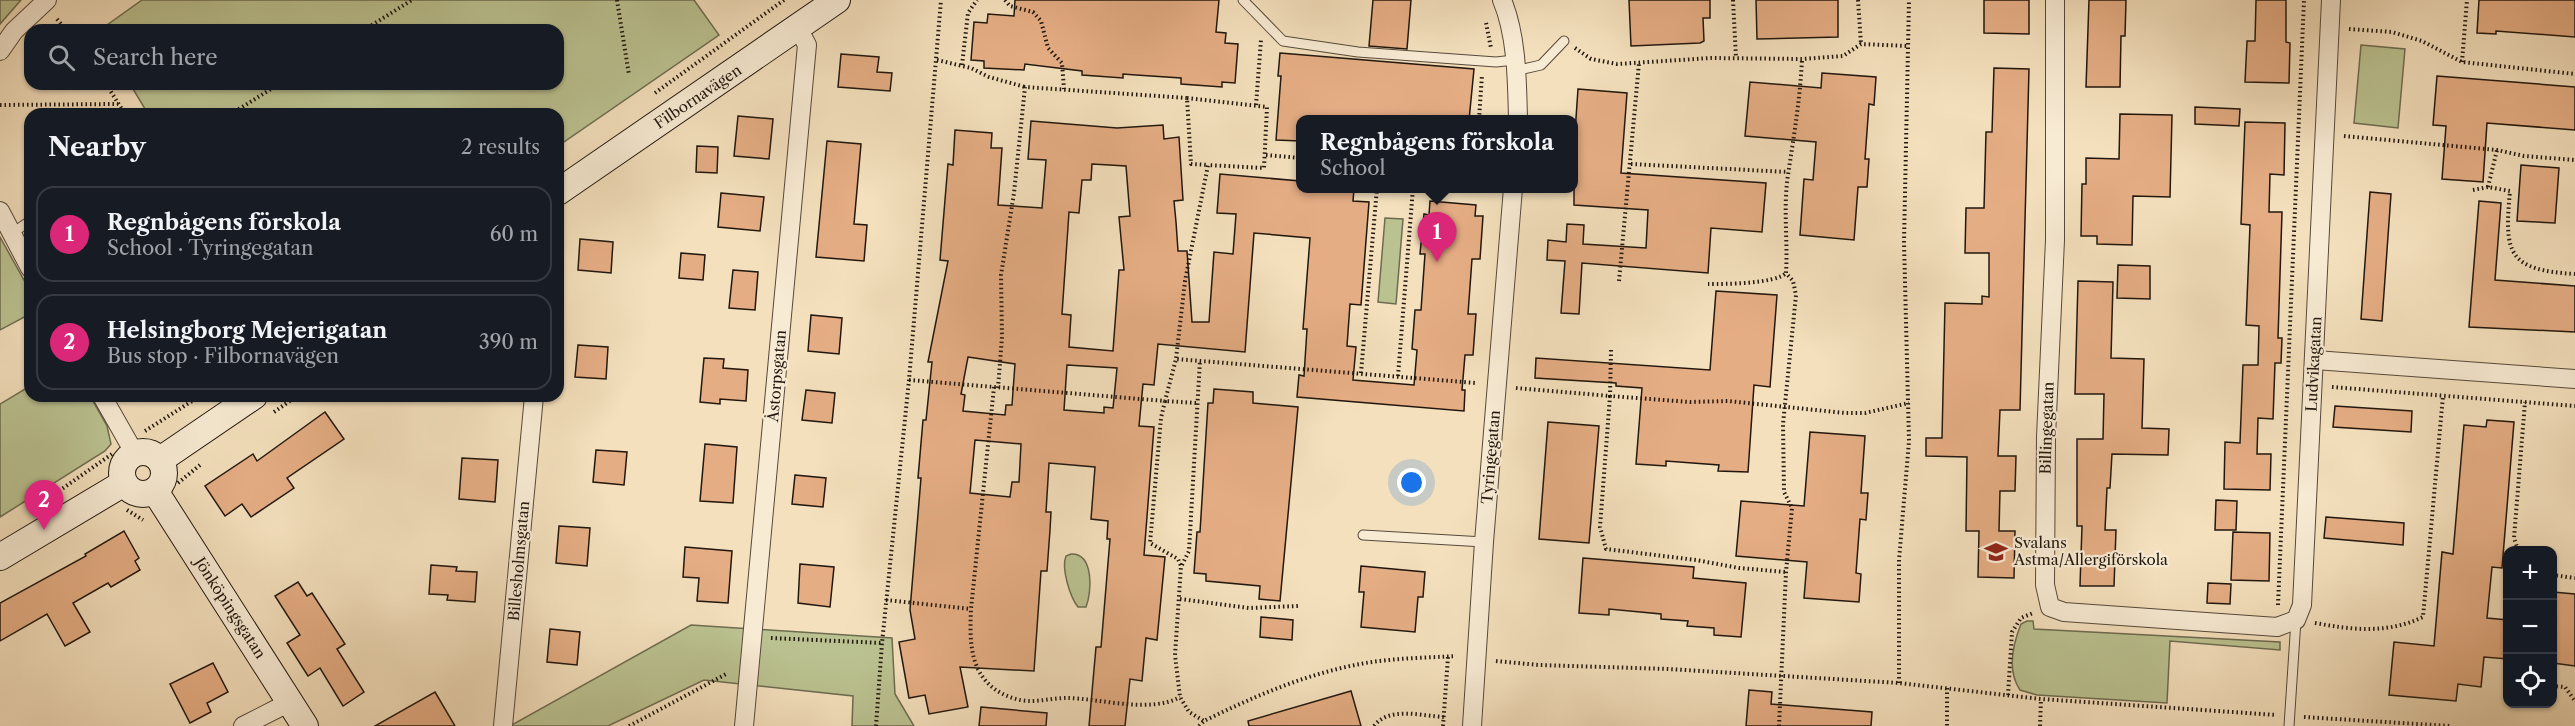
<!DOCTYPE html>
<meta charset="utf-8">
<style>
body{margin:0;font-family:"Libre Caslon Text",serif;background:#242831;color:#f1f3f6}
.controls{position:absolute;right:18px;bottom:18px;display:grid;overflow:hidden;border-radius:12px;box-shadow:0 2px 4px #0004}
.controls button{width:54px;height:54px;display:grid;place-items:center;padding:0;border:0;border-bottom:2px solid #363941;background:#171b24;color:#f1f3f6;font:30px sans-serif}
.you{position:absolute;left:1412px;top:483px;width:21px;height:21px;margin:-15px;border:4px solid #fff;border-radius:50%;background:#1a73e8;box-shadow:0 0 0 9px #1a73e833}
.badge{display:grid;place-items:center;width:39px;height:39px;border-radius:50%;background:#db2777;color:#fff;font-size:20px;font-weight:700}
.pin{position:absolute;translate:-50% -50px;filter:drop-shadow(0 2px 3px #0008)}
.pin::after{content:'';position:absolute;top:32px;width:21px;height:18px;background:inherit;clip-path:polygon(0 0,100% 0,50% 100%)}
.popup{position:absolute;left:1296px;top:115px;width:282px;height:78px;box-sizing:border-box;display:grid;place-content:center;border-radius:12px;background:#171b24;filter:drop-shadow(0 2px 4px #0005);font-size:20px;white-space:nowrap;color:#9ea1a6}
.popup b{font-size:22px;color:#f1f3f6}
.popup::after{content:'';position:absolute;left:50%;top:100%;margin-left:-12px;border:12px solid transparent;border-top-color:#171b24}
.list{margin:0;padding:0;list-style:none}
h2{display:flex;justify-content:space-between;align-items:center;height:78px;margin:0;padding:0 24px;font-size:26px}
h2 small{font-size:20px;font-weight:400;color:#9ea1a6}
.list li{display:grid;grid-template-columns:39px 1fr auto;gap:18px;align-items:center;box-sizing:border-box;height:96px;margin:0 12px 12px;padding:0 12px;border:2px solid #363941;border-radius:18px}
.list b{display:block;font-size:22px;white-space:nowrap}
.list p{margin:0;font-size:20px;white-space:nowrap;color:#9ea1a6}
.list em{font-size:20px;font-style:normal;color:#9ea1a6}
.icon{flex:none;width:33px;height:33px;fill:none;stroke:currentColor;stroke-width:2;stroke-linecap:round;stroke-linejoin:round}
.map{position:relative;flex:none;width:2575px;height:726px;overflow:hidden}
.search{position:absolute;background:#171b24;box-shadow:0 2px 4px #0004;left:24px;top:24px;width:540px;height:66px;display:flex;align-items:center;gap:15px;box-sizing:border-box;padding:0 21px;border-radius:18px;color:#9ea1a6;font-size:22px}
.panel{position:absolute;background:#171b24;box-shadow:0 2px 4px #0004;left:24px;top:108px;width:540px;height:294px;border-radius:18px}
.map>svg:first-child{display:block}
</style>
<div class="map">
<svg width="2575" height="726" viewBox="0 0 2575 726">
<rect width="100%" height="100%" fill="#f4e0bd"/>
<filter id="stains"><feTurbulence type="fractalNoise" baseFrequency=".00333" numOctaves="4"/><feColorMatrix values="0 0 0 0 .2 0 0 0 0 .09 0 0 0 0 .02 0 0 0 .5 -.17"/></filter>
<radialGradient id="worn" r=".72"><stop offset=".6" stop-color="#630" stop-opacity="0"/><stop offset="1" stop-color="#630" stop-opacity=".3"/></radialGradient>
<!-- green -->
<g fill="#bbc291" stroke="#6e6c50" stroke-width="1.5">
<polygon points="0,0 21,0 0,24"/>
<polygon points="142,0 694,0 719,35 558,146 558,114 148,114 130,84 558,84 558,30 100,30"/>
<polygon points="2361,45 2405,49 2398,128 2354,123"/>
<polygon points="1385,218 1403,219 1396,304 1378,302"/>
<polygon points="0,237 30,291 30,314 0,330"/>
<polygon points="30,386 30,396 90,396 107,426 111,444 105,451 0,517 0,404"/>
<path d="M1071 554C1094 553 1092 592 1086 607H1078C1070 597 1061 568 1066 556Z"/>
<path d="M2027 621H2033L2034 629 2280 642V650L2170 641 2167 703 2037 695 2020 690C2007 671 2013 644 2021 624Z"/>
<polygon points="691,625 892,638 895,694 914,726 852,726 853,696 704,680 608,726 510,726"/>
</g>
<!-- building -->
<g fill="#e5ad84" stroke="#21170e" stroke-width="1.5" fill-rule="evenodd">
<polygon points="1015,0 1219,0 1216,32 1226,33 1225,43 1238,44 1235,83 1222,82 1222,87 1181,84 1181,78 1136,75 1123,74 1123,78 1082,75 1082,71 1025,64 1024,70 984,68 984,61 971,60 974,22 987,23 988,14 1014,16"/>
<polygon points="1373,0 1411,0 1407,49 1369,46"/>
<polygon points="1629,0 1710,0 1710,18 1703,18 1704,41 1700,43 1631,46"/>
<polygon points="1756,0 1838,0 1838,37 1757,39"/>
<polygon points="1984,0 2029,0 2029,34 1984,33"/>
<polygon points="2089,0 2126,0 2125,36 2121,36 2120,87 2086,87"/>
<polygon points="2256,0 2286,0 2286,42 2290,43 2289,83 2245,82 2247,41 2255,41"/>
<polygon points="2479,0 2575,0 2575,37 2496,31 2496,34 2477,33"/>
<polygon points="1280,53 1474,69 1469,120 1300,120 1300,141 1276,140 1281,76 1278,76"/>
<polygon points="841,54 879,57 877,72 892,73 890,91 838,87"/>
<polygon points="1994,68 2029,69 2020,410 2000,410 1998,456 2016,456 2015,491 2000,491 1999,531 2015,531 2014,578 1978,577 1979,531 1966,531 1967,457 1926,456 1926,438 1942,438 1945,303 1982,304 1982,296 1989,297 1989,253 1965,253 1966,208 1984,208 1986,132 1992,132"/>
<polygon points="1822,73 1876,77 1874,105 1869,104 1865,159 1869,159 1867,187 1858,187 1854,240 1800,235 1804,179 1813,180 1816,142 1745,136 1750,82 1821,88"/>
<polygon points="2437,76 2575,87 2575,130 2487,123 2483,182 2442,179 2446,126 2433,125"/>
<polygon points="1578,89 1627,93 1621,173 1766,183 1762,232 1711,228 1708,273 1582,263 1579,314 1561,313 1565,261 1547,260 1548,240 1566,242 1567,224 1584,225 1583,244 1646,248 1648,210 1574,205 1574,147"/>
<polygon points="2195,107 2240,109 2239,126 2195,124"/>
<polygon points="2120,114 2172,115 2170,197 2133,196 2132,245 2097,244 2097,236 2081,236 2082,184 2086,184 2086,158 2119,159"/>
<polygon points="738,116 773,119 769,159 734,156"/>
<path d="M1031 121 1117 128 1163 125 1164 139 1179 137 1183 200 1174 201 1176 222 1178 251H1187L1192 322H1209L1214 252 1233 254 1236 214 1217 213 1220 174 1300 181V189H1354L1353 201 1369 202 1361 305 1350 304 1347 346 1356 347 1353 380 1414 385 1417 350 1412 349 1415 310H1421L1425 254H1420L1424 214 1429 215 1430 201 1476 205 1475 216H1483L1480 259H1472L1468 314H1476L1473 355H1465L1462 390H1465L1464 411 1297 397 1299 375 1304 376 1307 329H1303L1310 238 1254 233 1245 352 1158 344 1154 385 1143 384 1139 426 1154 427 1144 555 1165 557 1157 640 1146 638 1142 681 1130 679 1125 726H1089L1096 647H1101L1110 539H1107L1108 521 1091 519 1095 467 1049 463 1046 512H1051L1050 530 1047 571H1041L1034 671 960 667 968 707 929 714 925 695 909 698 899 642 915 639 910 610 921 478H918L923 420H926L932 362H928L948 261 940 260 948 164 953 165 955 130 992 133 991 148H1002L998 205 1042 208 1046 160 1028 159ZM1092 164 1126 166 1130 216 1119 217 1124 270H1119L1113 351 1069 347 1071 315 1062 314 1069 212 1079 213 1082 180H1091ZM968 357 1015 364 1012 405H1006L1005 415 963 411 965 395 961 394ZM1067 365 1117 368 1113 408 1104 407V413L1064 410ZM975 440 1021 444 1019 482H1012L1010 497 970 493Z"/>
<polygon points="2245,122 2285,123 2284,175 2270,174 2269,212 2282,212 2278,338 2282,338 2281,363 2275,363 2273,419 2258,418 2257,454 2271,454 2270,490 2224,489 2225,442 2240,443 2243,365 2258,365 2259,326 2246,325 2250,225 2241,224"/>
<polygon points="827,141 861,144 854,224 867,225 864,261 816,257"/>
<polygon points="697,146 718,147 717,173 696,172"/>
<polygon points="2521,165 2559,168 2555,223 2517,221"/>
<polygon points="2370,192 2391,194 2382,321 2361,319"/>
<polygon points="721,193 764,197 760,231 718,227"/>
<polygon points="2479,201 2501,203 2495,280 2575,286 2575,332 2469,327"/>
<polygon points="580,239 613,242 611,273 578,270"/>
<polygon points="681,253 705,255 703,280 679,278"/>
<polygon points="2118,265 2150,266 2150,299 2117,298"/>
<polygon points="733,270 758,272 755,310 729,308"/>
<polygon points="2078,281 2113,282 2111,358 2144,359 2142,428 2169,429 2168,455 2112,454 2110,488 2107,488 2105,530 2116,530 2114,586 2080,586 2082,526 2077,526 2077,439 2103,439 2104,394 2075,394"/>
<polygon points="1716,291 1777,295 1770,387 1754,385 1748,472 1718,471 1719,465 1666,461 1666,466 1636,464 1642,388 1616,386 1616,383 1535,378 1536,358 1710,370"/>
<polygon points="811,315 842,318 839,354 808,351"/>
<polygon points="578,345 608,347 606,379 575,377"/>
<polygon points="704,358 724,359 723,368 748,370 746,401 720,399 720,404 700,402"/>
<polygon points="1214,389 1253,392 1253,403 1298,407 1280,601 1259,599 1260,586 1206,581 1206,574 1194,573 1197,532 1200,532 1208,403 1213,403"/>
<polygon points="806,390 835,393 832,423 802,420"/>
<polygon points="2335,406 2412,411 2411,432 2333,427"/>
<polygon points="325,412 344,439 287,478 294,488 251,517 242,504 225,516 205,486 253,454 257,461"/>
<polygon points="2487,420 2514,422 2502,568 2492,567 2487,618 2508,620 2508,659 2484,657 2481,687 2458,684 2456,701 2389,695 2394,642 2434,646 2442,552 2453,554 2464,425 2486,427"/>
<polygon points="1548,422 1599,426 1589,543 1539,539"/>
<polygon points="1810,432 1865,436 1861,493 1868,493 1866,520 1860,519 1856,573 1861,574 1859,602 1804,598 1807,562 1736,556 1741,501 1804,506"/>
<polygon points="705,444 737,447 733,503 700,501"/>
<polygon points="596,450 627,452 624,485 593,482"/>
<polygon points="462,458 498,460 495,502 459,499"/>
<polygon points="795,475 826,478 823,507 792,504"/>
<polygon points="2216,500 2237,501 2236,530 2215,530"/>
<polygon points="2326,517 2404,523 2403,545 2324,538"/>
<polygon points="559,526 590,528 587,566 556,563"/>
<polygon points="124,531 139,558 135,561 140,570 111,587 108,583 73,603 90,632 65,646 47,614 0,641 0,603 86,556 85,554"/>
<polygon points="2233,532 2270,533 2269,581 2231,580"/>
<polygon points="685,547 732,551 728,603 697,601 699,578 683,577"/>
<polygon points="1583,558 1694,567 1693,578 1746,583 1741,637 1714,635 1714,628 1687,626 1688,621 1661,619 1661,614 1609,609 1609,615 1579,613"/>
<polygon points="800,564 834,567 830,607 798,603"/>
<polygon points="431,565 457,567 456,571 477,572 475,602 447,600 448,595 429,594"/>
<polygon points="1361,566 1425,572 1423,597 1418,597 1415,632 1361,627 1364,592 1359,592"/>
<polygon points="298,582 307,596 312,593 345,644 337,649 364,692 343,706 320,668 308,676 287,643 300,635 275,596"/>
<polygon points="2208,583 2231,584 2230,604 2207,603"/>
<polygon points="2553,592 2575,594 2575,666 2553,663"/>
<polygon points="1261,617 1293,620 1292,640 1260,637"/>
<polygon points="550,629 580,632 577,665 547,662"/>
<polygon points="213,663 228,692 207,703 211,712 190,723 170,684"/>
<polygon points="1749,690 1772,692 1771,704 1872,712 1871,726 1746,726"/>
<polygon points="1351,691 1361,726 1249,726 1248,721"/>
<polygon points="435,692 455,726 375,726"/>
<polygon points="981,707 1047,713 1046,726 979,726"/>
</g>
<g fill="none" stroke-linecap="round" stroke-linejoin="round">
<!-- lane casing -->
<g stroke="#56493a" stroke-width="11">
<g id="lane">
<polyline points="1243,0 1283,41 1358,52 1496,62 1514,60"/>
<polyline points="1515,71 1541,65 1564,41"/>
<polyline points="11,234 30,221"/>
<polyline points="1363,535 1484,542"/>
<polyline points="2289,726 2296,620"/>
</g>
</g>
<!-- street casing -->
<g stroke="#56493a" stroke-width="20">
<g id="street">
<path d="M1502 0C1517 36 1517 81 1518 119"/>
<polyline points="2055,0 2055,240 2046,437 2045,585 2050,607 2064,612 2277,627 2296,620 2302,605 2331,0"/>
<polyline points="0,51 14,31 47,0"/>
<polyline points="0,211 30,268"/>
<polyline points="2315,360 2575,379"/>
<polyline points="102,396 135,454"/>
<polyline points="243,726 290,702"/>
<polyline points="503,726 534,396"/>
<polyline points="744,726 807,45 798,28"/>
<polyline points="1472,726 1484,542 1513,188"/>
</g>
</g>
<!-- secondary casing -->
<g stroke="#21170e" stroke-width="28">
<g id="secondary">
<polyline points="558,192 837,0"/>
<circle cx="143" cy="473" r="21"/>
<polyline points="160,460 254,396"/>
<polyline points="155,491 305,726"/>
<polyline points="0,557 124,483"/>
</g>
</g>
<!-- path -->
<g stroke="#21170e" stroke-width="4" stroke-dasharray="1.5 3" stroke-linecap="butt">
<polyline points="617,0 629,75"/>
<polyline points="1005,0 1010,6 1033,12 1041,21 1048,48 1062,63 1064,89"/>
<polyline points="1733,0 1736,58"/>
<polyline points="1858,0 1861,44"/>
<polyline points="57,19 66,30"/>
<polyline points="1486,23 1491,48"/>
<polyline points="2349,29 2392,32 2422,41 2462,62 2575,74"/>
<polyline points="364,30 412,0"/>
<polyline points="1575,48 1591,59 1617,64 1711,58 1802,59 1843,56 1861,44 1908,46"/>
<polyline points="937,60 971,68 989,77 1025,87"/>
<polyline points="2462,62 2467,0"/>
<polyline points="962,65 968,13 977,0"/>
<polyline points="106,84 125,114"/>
<polyline points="655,93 784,0"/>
<polyline points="1187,98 1267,107 1264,168 1208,165"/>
<polyline points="0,105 118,104"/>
<polyline points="1256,105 1261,40"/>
<polyline points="231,114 279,84"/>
<polyline points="1479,119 1482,75"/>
<polyline points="2344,136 2497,150 2524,156 2575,160"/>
<polyline points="1266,155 1300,158"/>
<polyline points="1631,164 1788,172"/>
<polyline points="2488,187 2497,150"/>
<path d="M2473 190 2488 187 2510 191C2504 254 2508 270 2575 274"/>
<polyline points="1619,281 1639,63"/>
<path d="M1708 284C1724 284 1775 284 1786 273"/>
<polyline points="1611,350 1610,396 1690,402 1728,401 1845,413 1865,413 1909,403"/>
<polyline points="1361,373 1377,188"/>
<polyline points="1398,376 1413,188"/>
<polyline points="909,380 1165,401 1176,359 1476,383"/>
<path d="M994 387 971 609C970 633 969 661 985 680 994 691 1007 697 1020 700 1036 703 1051 698 1066 698 1099 698 1150 714 1180 697"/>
<polyline points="2332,387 2575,406"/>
<polyline points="998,388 1002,337 1001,275 1014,193 1025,87 1187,98 1191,164 1208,165 1185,281 1176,359"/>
<polyline points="1516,388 1610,396 1600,527 1606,549 1696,560 1739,568 1786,572"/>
<polyline points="1196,403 1165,401 1161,418 1150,543 1178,559 1181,566 1175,655 1180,697 1189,712 1204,721"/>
<polyline points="274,412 297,396"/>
<polyline points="145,431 200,396"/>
<polyline points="178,483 200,465"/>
<polyline points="59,491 112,454"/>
<polyline points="127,510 143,520"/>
<polyline points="2518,550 2514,538 2525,402"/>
<polyline points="1182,565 1189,551 1200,360"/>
<polyline points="2552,575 2575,578"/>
<polyline points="1180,599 1249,608 1298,606"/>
<polyline points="886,600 971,609"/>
<polyline points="2278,605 2304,0"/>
<path d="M2315 623C2353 630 2387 634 2423 617L2443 396"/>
<polyline points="771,638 882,643"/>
<polyline points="1496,661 1539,665 1668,669 1899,683 2041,699 2276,715"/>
<polyline points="1899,683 1899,560 1909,441 1904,242 1909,0"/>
<polyline points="2552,686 2565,687 2575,701"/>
<polyline points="1947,688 1947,726"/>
<polyline points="2008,695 2012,632 2021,618 2033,613"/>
<polyline points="2304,717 2450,726"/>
<polyline points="629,726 728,673"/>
<polyline points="876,726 882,643 909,380 941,0"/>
<path d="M1199 726 1204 721C1253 697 1301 676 1355 665 1388 658 1423 658 1456 656"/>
<path d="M1374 726C1389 706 1422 716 1444 717"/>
<polyline points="1443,726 1448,657"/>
<path d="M1779 726 1786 572 1792 508 1784 492 1783 424 1796 295 1793 281 1786 273C1788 241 1783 207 1788 175 1794 135 1800 100 1802 59"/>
<polyline points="2040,726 2041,699"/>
</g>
<!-- lane -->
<use href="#lane" stroke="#f8ebd4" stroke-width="9"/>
<!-- street -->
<use href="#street" stroke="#f8ebd4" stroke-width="18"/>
<!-- secondary -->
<use href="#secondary" stroke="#f8ebd4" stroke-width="26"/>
</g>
<!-- icons -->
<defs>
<g id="school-bare" transform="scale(1.8)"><path d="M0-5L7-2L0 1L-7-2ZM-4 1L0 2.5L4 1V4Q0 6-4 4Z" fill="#8f2418" stroke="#f8ebd4" stroke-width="2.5" paint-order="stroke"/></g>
</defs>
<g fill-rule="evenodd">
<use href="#school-bare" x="1996" y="552"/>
</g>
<g text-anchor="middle" stroke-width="4.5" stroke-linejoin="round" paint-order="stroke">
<!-- street labels -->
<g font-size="15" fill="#21170e" stroke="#f8ebd4">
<text transform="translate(698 97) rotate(-34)" y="5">Filbornavägen</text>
<text transform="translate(2314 364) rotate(-87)" y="5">Ludvikagatan</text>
<text transform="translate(777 376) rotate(-85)" y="5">Åstorpsgatan</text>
<text transform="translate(2047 428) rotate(-88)" y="5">Billingegatan</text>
<text transform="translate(1491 457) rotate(-85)" y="5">Tyringegatan</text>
<text transform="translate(519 561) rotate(-85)" y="5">Billesholmsgatan</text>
<text transform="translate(230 608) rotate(57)" y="5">Jönköpingsgatan</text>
</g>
<!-- poi labels -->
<g font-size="15" fill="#21170e" stroke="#f8ebd4" text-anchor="start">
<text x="2014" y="548">Svalans<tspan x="2014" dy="17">Astma/Allergiförskola</tspan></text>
</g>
</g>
<rect width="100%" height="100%" filter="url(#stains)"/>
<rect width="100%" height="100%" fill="url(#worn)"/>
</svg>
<div class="controls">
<button>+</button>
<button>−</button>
<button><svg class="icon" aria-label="locate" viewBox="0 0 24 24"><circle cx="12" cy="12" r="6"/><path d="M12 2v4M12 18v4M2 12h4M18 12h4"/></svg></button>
</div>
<div class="you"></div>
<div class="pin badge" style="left:1437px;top:262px">1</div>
<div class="popup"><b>Regnbågens förskola</b>School</div>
<div class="pin badge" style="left:44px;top:530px">2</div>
<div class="search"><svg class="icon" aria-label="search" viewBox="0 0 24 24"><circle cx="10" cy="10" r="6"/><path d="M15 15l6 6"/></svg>Search here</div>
<section class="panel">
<h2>Nearby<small>2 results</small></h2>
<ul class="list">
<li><span class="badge">1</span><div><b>Regnbågens förskola</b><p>School · Tyringegatan</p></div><em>60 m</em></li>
<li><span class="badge">2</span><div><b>Helsingborg Mejerigatan</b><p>Bus stop · Filbornavägen</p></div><em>390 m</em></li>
</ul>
</section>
</div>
